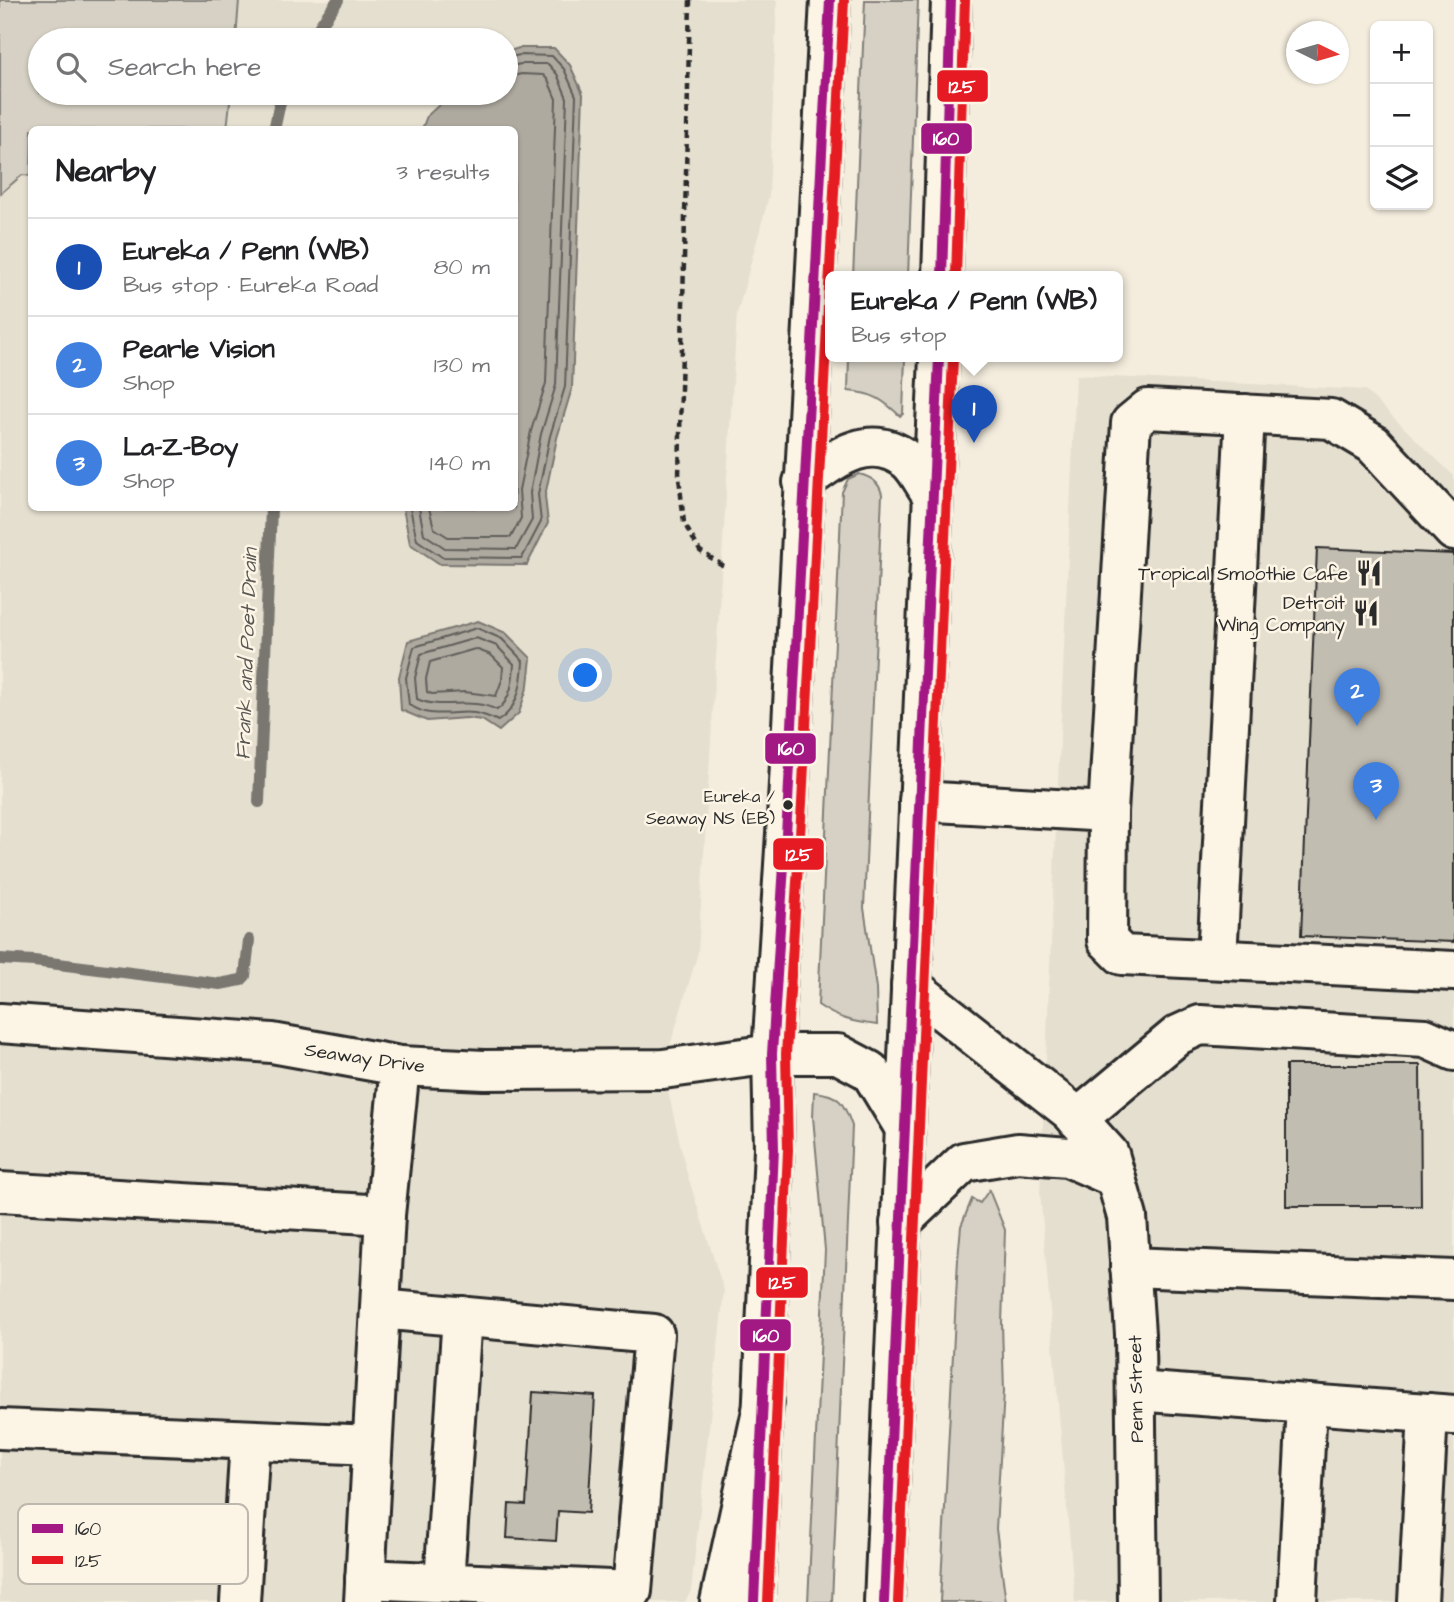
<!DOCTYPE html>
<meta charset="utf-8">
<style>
body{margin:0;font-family:"Architects Daughter",sans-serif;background:#f2f2f2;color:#202124}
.controls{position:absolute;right:21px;top:21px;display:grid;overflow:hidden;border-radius:10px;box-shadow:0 2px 5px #0004}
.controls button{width:63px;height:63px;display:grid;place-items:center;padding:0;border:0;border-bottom:2px solid #e0e0e0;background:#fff;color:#202124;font:35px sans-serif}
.compass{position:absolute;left:1286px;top:21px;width:63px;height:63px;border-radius:50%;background:#fff;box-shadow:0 2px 5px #0004;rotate:95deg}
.you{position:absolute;left:586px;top:676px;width:24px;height:24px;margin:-18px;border:5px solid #fff;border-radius:50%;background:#1a73e8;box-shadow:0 0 0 10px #1a73e833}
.badge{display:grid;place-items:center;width:46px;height:46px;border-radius:50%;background:#111827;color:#fff;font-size:23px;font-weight:700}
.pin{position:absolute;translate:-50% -58px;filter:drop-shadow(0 2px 4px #0008)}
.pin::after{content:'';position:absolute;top:37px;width:24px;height:21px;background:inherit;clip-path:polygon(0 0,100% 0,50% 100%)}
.popup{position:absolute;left:825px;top:271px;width:298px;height:91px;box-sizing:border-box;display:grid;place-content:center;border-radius:10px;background:#fff;filter:drop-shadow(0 2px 5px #0005);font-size:23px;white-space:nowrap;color:#757577}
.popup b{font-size:26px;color:#202124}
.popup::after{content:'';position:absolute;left:50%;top:100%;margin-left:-14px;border:14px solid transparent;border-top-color:#fff}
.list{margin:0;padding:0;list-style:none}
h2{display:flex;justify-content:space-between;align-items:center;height:91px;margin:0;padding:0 28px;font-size:30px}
h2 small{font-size:23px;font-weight:400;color:#757577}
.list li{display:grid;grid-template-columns:46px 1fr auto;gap:21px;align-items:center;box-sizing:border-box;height:98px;padding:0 28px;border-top:2px solid #e0e0e0}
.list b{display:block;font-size:26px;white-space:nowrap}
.list p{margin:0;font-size:23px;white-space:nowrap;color:#757577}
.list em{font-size:23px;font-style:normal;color:#757577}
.icon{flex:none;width:38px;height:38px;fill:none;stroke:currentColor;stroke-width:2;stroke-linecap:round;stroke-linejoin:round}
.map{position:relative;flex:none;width:1454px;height:1602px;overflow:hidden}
.search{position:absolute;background:#fff;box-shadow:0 2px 5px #0004;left:28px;top:28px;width:490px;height:77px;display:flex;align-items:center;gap:18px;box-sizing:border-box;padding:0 24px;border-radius:38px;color:#757577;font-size:26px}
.panel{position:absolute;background:#fff;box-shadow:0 2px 5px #0004;left:28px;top:126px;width:490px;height:385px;border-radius:10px}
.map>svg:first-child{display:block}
</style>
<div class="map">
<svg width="1454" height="1602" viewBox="0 0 1454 1602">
<rect width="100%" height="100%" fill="#f4edde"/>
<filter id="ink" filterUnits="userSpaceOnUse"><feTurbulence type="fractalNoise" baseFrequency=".0143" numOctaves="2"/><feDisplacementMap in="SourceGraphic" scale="14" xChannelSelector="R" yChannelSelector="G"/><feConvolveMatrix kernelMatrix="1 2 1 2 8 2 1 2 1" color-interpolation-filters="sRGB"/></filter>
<g filter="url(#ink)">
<!-- built -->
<g fill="#e5dfd0" fill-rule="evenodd">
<path d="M0 0H777L769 196 737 314 698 953 663 1069 686 1170 724 1291 691 1591 685 1602H0ZM40 40H506V93H40ZM32 130H514V508H32Z"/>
<polygon points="1076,375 1365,390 1454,476 1454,1602 1075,1602 1040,1192"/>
</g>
<!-- green -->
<g fill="#d6d1c4" stroke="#807e78" stroke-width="2">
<polygon points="0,0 239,0 236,40 40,40 40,93 231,93 227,129 32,130 31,176 22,175 0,194"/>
<polygon points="865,0 918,0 908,277 853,277"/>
<path d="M849 357H905L903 414 900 416C882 399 873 393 848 391Z"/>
<path d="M859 474C871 477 879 482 882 494L864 908 876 988 877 1025C853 1022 838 1019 818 1005L842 492 848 479Z"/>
<path d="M814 1092C840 1094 844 1103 852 1126L832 1602H808L825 1250 813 1117Z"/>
<polygon points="989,1190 1005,1230 1002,1324 1004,1391 996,1529 1006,1602 940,1602 958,1259 961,1226 972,1199 980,1203"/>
</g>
<!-- water -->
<g fill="#afaaa0" stroke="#7a7771" stroke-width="2">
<polygon points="519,48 554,48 570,65 583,94 572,388 557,438 545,496 548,523 527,565 440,564 410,544 403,508 514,508 514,130 422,129 427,116 452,93 506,93 506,52"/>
<polygon points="478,621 506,633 531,658 528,685 519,713 499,731 482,720 466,718 427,721 401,710 399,677 408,641"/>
</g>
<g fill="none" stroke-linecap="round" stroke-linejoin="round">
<!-- shore -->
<g stroke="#605e5a" stroke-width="2">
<polyline points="410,508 417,540 442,557 522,558 541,522 538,494 550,436 565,387 576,96 564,69 552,56 520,55 506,58"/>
<polyline points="419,508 424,534 445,548 516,549 532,520 530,493 541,434 556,385 567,98 557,74 548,64 521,64 506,67"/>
<polyline points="429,508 434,528 448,537 511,537 521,518 519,490 531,431 546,383 556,99 548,80 543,75 522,74 506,77"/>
<path d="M477 628 502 639 523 661C522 684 518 709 498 721 468 706 460 716 430 713 423 713 415 708 409 705L406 678 414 647Z"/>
<path d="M476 638 497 646 514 664C513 680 511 701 497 710 469 696 443 711 417 699L415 678 421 654Z"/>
<polygon points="475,649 491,655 503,667 502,680 496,696 465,692 432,694 427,692 426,679 430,662"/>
</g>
<!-- stream -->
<g stroke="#7a7771" stroke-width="12">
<polyline points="310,40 338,0"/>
<polyline points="274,130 282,93"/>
<polyline points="259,802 271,508"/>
<polyline points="0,959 34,961 220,984 241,980 245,976 249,940"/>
</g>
</g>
<!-- building -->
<g fill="#c2bdb1" stroke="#2b2b2b" stroke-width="2">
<polygon points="1317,548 1454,554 1454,942 1301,936"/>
<polygon points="1286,1065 1420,1065 1421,1206 1286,1206"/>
<polygon points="533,1392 595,1396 588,1513 558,1511 556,1541 507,1538 509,1504 526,1505"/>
</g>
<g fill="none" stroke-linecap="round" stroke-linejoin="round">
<!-- minor casing -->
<g stroke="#2b2b2b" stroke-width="44">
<g id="minor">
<polyline points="1454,531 1373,444 1331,419 1148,409 1131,423 1108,812 1107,940 1122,955 1454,971"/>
<polyline points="919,801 1108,812"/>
<polyline points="1217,959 1245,414"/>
<polyline points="911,986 1070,1111 1109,1154 1127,1217 1135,1334 1138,1602"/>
<polyline points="0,1023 272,1043 400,1066 484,1070 663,1069 772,1054"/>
<polyline points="1077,1119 1178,1035 1200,1025 1425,1038 1454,1051"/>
<polyline points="0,1192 385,1215"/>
<polyline points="900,1223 964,1162 1018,1153 1068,1157 1116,1178"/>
<polyline points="1130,1267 1454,1280"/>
<polyline points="1136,1391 1454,1415"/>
<polyline points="0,1429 372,1445"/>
<polyline points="365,1579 632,1591 654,1334 380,1309"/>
<polyline points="444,1582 462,1316"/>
<polyline points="240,1602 250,1440"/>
<polyline points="364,1602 385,1215 400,1066"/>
<polyline points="1297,1602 1307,1404"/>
<polyline points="1418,1602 1428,1413"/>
</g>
</g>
<!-- major casing -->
<g stroke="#2b2b2b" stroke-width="44">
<g id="major">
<polyline points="942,277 951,0"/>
<path d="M803 482C835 459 869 431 907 460 917 468 925 486 933 496"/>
<polyline points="772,1054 838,1054 870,1071 904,1127"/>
<polyline points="754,1602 774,1149 772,1054 788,802 830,0"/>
<polyline points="884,1602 939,357"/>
</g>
</g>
<!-- highway casing -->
<g stroke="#2b2b2b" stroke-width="44">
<polyline id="highway" points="720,1602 764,1402"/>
</g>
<!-- path -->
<polyline stroke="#2b2b2b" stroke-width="4.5" stroke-dasharray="7 5" stroke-linecap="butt" points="690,0 679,477 684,523 700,551 724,566"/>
<!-- minor -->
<use href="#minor" stroke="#fcf5e5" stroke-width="38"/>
<!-- major -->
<use href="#major" stroke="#fcf5e5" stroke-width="38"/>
<!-- highway -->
<use href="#highway" stroke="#fcf5e5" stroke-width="38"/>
<!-- bus-1 casing -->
<g stroke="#fcf5e5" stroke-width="16">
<g id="bus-1">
<polyline points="942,277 951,0"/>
<polyline points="754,1602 774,1149 772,1054 788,802 830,0"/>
<polyline points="884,1602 939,357"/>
</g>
</g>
<!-- bus-2 casing -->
<g stroke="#fcf5e5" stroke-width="16">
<g id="bus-2">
<polyline points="956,277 965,0"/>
<polyline points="768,1602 788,1150 786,1054 802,803 844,1"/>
<polyline points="898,1602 953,358"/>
</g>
</g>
<!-- bus-1 -->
<use href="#bus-1" stroke="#a31984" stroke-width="10"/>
<!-- bus-2 -->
<use href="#bus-2" stroke="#e51a23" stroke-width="10"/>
</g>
</g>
<!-- icons -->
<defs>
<g id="restaurant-bare" transform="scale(2.1)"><path d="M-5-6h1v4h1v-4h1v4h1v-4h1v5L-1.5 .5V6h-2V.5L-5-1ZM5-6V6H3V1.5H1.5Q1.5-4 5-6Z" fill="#2b2b2b" stroke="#fcf5e5" stroke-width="2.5" paint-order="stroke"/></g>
</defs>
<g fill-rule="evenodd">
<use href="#restaurant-bare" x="1369" y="573"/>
<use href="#restaurant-bare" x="1366" y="613"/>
</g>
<!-- markers -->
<circle fill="#2b2b2b" stroke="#fcf5e5" stroke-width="2.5" cx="788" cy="805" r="6"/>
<g text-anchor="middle" stroke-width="5" stroke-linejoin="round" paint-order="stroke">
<!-- bus labels -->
<g font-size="17" fill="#2b2b2b" stroke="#fcf5e5" text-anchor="end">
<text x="775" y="802">Eureka /<tspan x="775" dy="22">Seaway NS (EB)</tspan></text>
</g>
<!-- poi labels -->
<g font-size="19" fill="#2b2b2b" stroke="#fcf5e5" text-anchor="end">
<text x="1348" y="580">Tropical Smoothie Cafe</text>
<text x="1345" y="609">Detroit<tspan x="1345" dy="22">Wing Company</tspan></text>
</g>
<!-- street labels -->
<g font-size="19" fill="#2b2b2b" stroke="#fcf5e5">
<text transform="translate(365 1057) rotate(8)" y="7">Seaway Drive</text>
<text transform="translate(1135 1389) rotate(-91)" y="7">Penn Street</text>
</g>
<!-- water labels -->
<g font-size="21" font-style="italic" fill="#595754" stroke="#fcf5e5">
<text transform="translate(246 654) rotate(-88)" y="7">Frank and Poet Drain</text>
</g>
</g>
<!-- legend -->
<rect x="18" y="1504" width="230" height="80" rx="10" fill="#fcf5e5" stroke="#bdb8ad" stroke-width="2"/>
<rect x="32" y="1524" width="31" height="9" fill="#a31984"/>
<rect x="32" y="1556" width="31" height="8" fill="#e51a23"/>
<g font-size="19" fill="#2b2b2b">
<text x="75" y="1535">160</text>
<text x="75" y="1567">125</text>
</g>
<g stroke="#fcf5e5" stroke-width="2.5">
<rect x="936" y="69" width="53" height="34" rx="7" fill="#e51a23"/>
<rect x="920" y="122" width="53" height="33" rx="7" fill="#a31984"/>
<rect x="764" y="732" width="53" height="33" rx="7" fill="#a31984"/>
<rect x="772" y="837" width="53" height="34" rx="7" fill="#e51a23"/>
<rect x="755" y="1266" width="54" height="33" rx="7" fill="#e51a23"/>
<rect x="739" y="1318" width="53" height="34" rx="7" fill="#a31984"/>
</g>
<g font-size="19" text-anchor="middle" font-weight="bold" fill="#fff">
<text x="962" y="93">125</text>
<text x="946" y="145">160</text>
<text x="791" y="755">160</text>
<text x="799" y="861">125</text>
<text x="782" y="1289">125</text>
<text x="766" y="1342">160</text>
</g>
</svg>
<div class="controls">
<button>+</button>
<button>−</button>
<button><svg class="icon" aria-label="layers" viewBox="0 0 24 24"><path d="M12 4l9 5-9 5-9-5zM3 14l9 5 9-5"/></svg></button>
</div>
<svg class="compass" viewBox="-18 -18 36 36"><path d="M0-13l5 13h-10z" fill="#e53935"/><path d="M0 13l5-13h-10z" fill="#757577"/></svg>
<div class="you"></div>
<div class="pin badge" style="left:974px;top:443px;background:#1a4fb4">1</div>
<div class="popup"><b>Eureka / Penn (WB)</b>Bus stop</div>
<div class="pin badge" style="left:1357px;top:726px;background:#3f7fe0">2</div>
<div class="pin badge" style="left:1376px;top:820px;background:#3f7fe0">3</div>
<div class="search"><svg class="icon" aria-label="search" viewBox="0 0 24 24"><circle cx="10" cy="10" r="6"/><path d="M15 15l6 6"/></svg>Search here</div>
<section class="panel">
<h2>Nearby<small>3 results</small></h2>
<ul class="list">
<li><span class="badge" style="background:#1a4fb4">1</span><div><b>Eureka / Penn (WB)</b><p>Bus stop · Eureka Road</p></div><em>80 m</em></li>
<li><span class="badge" style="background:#3f7fe0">2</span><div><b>Pearle Vision</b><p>Shop</p></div><em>130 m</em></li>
<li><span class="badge" style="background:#3f7fe0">3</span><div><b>La-Z-Boy</b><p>Shop</p></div><em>140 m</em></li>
</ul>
</section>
</div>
